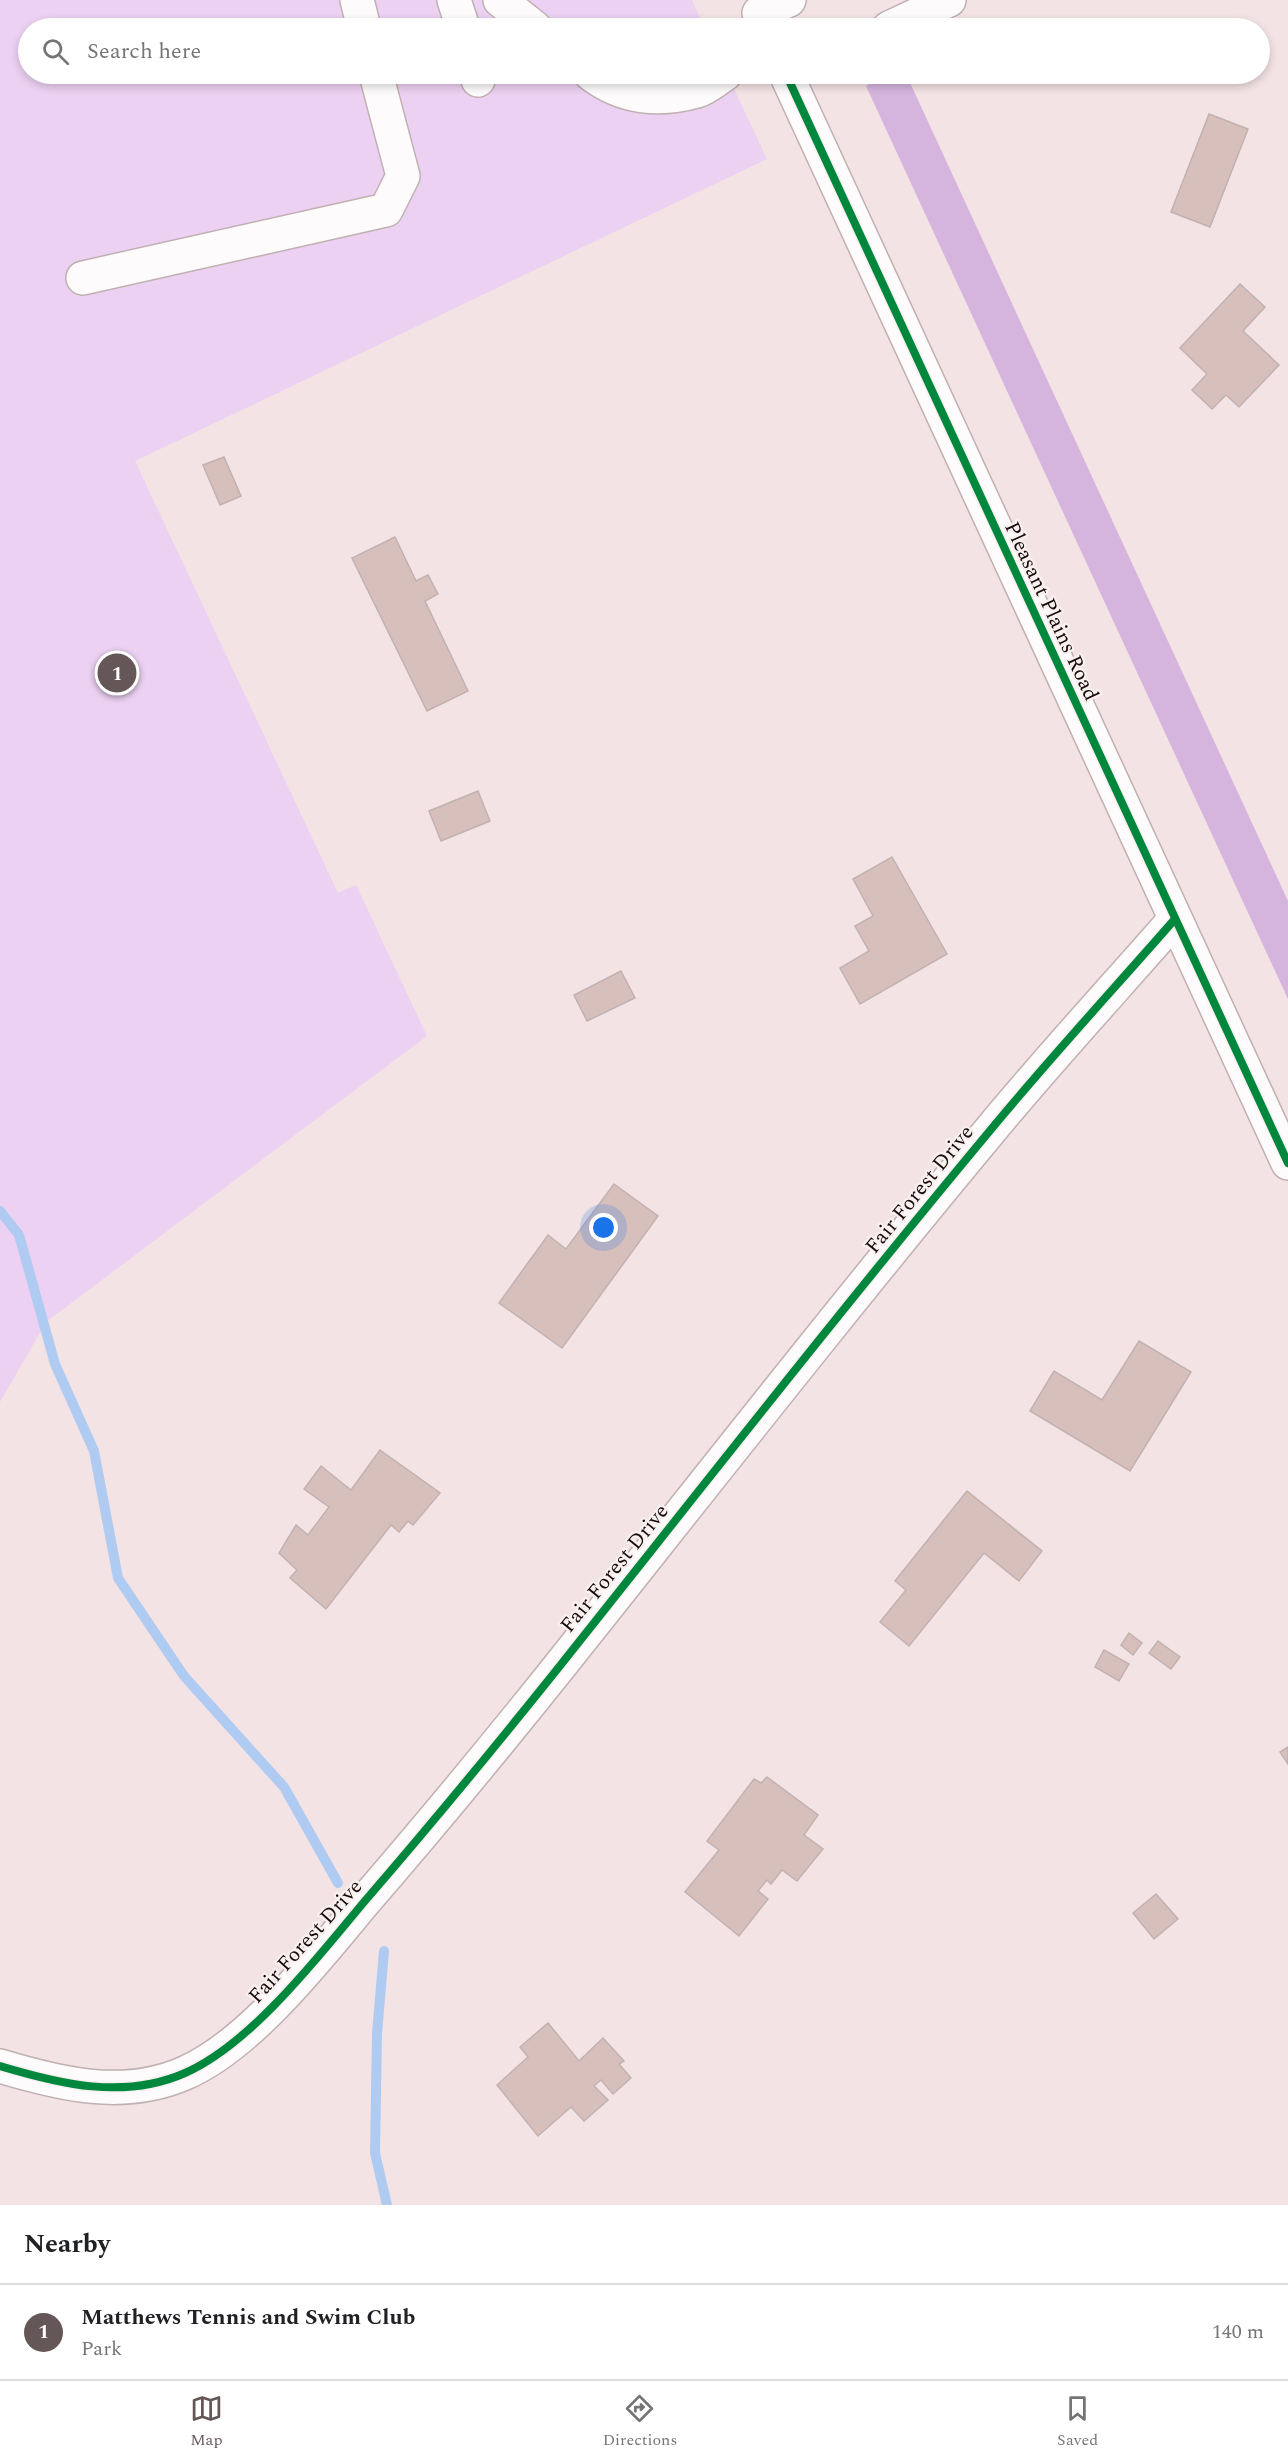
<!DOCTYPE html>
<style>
body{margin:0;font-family:Spectral,serif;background:#f6f6f6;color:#202124}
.you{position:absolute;left:604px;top:1228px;width:21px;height:21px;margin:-15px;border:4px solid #fff;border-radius:50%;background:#1a73e8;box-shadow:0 0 0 9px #1a73e833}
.badge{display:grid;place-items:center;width:39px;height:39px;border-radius:50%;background:#655758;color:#fff;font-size:20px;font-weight:700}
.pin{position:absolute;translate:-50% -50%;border:3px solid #fff;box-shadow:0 2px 6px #0006}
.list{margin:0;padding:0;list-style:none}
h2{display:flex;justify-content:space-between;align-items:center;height:78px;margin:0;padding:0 24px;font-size:26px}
h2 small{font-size:20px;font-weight:400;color:#757577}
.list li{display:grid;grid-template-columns:39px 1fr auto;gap:18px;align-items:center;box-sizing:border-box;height:96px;padding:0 24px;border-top:2px solid #e0e0e0}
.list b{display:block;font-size:22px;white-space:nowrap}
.list p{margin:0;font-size:20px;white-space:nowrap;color:#757577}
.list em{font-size:20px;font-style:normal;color:#757577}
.icon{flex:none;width:33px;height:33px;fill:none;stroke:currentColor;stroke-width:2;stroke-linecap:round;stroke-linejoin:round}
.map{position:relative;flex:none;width:1288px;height:2205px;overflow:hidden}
.search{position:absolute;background:#fff;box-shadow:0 3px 9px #0003;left:18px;right:18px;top:18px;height:66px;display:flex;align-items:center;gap:15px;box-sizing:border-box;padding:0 21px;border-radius:33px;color:#757577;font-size:22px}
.sheet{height:174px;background:#fff}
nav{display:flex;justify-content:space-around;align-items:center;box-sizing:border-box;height:84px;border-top:2px solid #e0e0e0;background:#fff;font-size:16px;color:#757577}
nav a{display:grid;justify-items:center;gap:3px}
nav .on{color:#655758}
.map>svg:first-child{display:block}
</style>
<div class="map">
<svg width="1288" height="2205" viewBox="0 0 1288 2205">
<rect width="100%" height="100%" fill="#f3e3e5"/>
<!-- green -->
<polygon fill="#ecd1f2" points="0,0 692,0 705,28 28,28 28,74 727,74 767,159 135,461 338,893 356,885 427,1036 46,1322 0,1402"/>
<!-- forest -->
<polygon fill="#d5b5de" points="886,74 906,74 1288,901 1288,999 866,86"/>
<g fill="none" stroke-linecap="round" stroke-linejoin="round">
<!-- stream -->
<g stroke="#b0cbf2" stroke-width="10">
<polyline points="0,1211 19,1235 55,1364 94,1451 118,1578 184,1676 284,1787 338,1883"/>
<polyline points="384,1951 377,2034 375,2153 387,2205"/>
</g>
</g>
<!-- building -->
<g fill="#d7bfbc" stroke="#c1b2b1" stroke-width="1.5">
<polygon points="1209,114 1248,129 1210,227 1171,212"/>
<polygon points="1240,284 1265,307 1243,331 1279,365 1239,407 1226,395 1212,409 1192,390 1207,374 1180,348"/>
<polygon points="224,457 241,496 220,505 203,465"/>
<polygon points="395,537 416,581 428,575 438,594 425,601 468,691 427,711 352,558"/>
<polygon points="478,791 490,821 441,841 429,811"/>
<polygon points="892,857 947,954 860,1004 840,968 869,951 855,926 873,916 853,879"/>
<polygon points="621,971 635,998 587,1021 574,995"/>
<polygon points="614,1184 658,1216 562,1348 499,1303 548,1235 566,1249"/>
<polygon points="1139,1341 1191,1372 1130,1471 1030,1411 1054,1371 1102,1400"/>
<polygon points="380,1450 440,1493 413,1525 408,1521 399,1532 391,1525 326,1609 290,1578 297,1570 279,1553 296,1525 308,1535 329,1507 304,1489 321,1466 351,1490"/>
<polygon points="967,1491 1042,1551 1019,1581 984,1553 909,1646 880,1622 906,1590 895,1581"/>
<polygon points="1129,1633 1142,1643 1133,1655 1121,1645"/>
<polygon points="1158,1641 1180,1657 1171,1669 1149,1653"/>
<polygon points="1104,1650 1129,1664 1119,1681 1095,1667"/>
<polygon points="1288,1747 1288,1764 1280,1752"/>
<polygon points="767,1777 818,1815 804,1835 823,1849 797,1881 782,1870 771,1884 767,1880 758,1891 768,1899 739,1936 685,1892 719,1850 707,1841 754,1779 761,1783"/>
<polygon points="1156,1894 1178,1919 1154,1939 1133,1913"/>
<polygon points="548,2023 579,2061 603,2038 624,2061 619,2064 631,2078 613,2094 601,2080 594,2086 608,2100 584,2121 571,2107 538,2136 497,2085 528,2057 520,2047"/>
</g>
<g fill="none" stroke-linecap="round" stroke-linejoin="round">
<!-- minor casing -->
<g stroke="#c0b0b2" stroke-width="36">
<g id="minor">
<polyline points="357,0 364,28"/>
<polyline points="454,0 463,28"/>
<polyline points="500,0 535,28"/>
<polyline points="759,13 789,0"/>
<polyline points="889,28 949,0"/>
<polyline points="476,74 478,80"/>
<path d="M591 74C622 98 659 102 697 91 707 88 717 79 725 74"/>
<polyline points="786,74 1288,1163"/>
<polyline points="83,278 386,210 403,176 376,74"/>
<path d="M0 2066C60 2084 124 2100 185 2073 251 2044 318 1957 364 1902 428 1828 490 1753 551 1677 696 1495 839 1312 988 1133 1048 1060 1112 991 1175 919"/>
</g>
</g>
<!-- minor -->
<use href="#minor" stroke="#fdfbfb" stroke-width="33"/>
<!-- cycleway casing -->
<g stroke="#f9f0f0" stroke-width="11">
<g id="cycleway">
<polyline points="786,74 1288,1163"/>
<path d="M0 2066C60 2084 124 2100 185 2073 251 2044 318 1957 364 1902 428 1828 490 1753 551 1677 696 1495 839 1312 988 1133 1048 1060 1112 991 1175 919"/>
</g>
</g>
<!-- cycleway -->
<use href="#cycleway" stroke="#00873e" stroke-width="8"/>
</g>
<g text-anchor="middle" stroke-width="4.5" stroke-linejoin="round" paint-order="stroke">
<!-- street labels -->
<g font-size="21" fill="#190b0c" stroke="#f9f0f0">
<text transform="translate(1052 611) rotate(65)" y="7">Pleasant Plains Road</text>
<text transform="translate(919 1189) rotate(-51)" y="7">Fair Forest Drive</text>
<text transform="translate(614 1568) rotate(-51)" y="7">Fair Forest Drive</text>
<text transform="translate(305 1941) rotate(-48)" y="7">Fair Forest Drive</text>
</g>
</g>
</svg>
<div class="you"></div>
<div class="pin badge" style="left:117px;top:673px">1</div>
<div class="search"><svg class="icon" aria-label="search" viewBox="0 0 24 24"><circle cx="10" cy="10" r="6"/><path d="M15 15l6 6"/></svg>Search here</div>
</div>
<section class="sheet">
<h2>Nearby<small></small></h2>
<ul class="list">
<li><span class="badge">1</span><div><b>Matthews Tennis and Swim Club</b><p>Park</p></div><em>140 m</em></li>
</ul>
</section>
<nav>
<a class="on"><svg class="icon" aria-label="map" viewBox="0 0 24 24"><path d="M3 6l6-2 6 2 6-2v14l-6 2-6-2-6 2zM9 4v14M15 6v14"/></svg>Map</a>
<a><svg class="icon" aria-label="directions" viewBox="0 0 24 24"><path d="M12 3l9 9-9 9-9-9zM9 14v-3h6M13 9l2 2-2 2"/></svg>Directions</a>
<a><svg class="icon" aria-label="saved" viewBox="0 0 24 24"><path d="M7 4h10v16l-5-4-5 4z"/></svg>Saved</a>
</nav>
